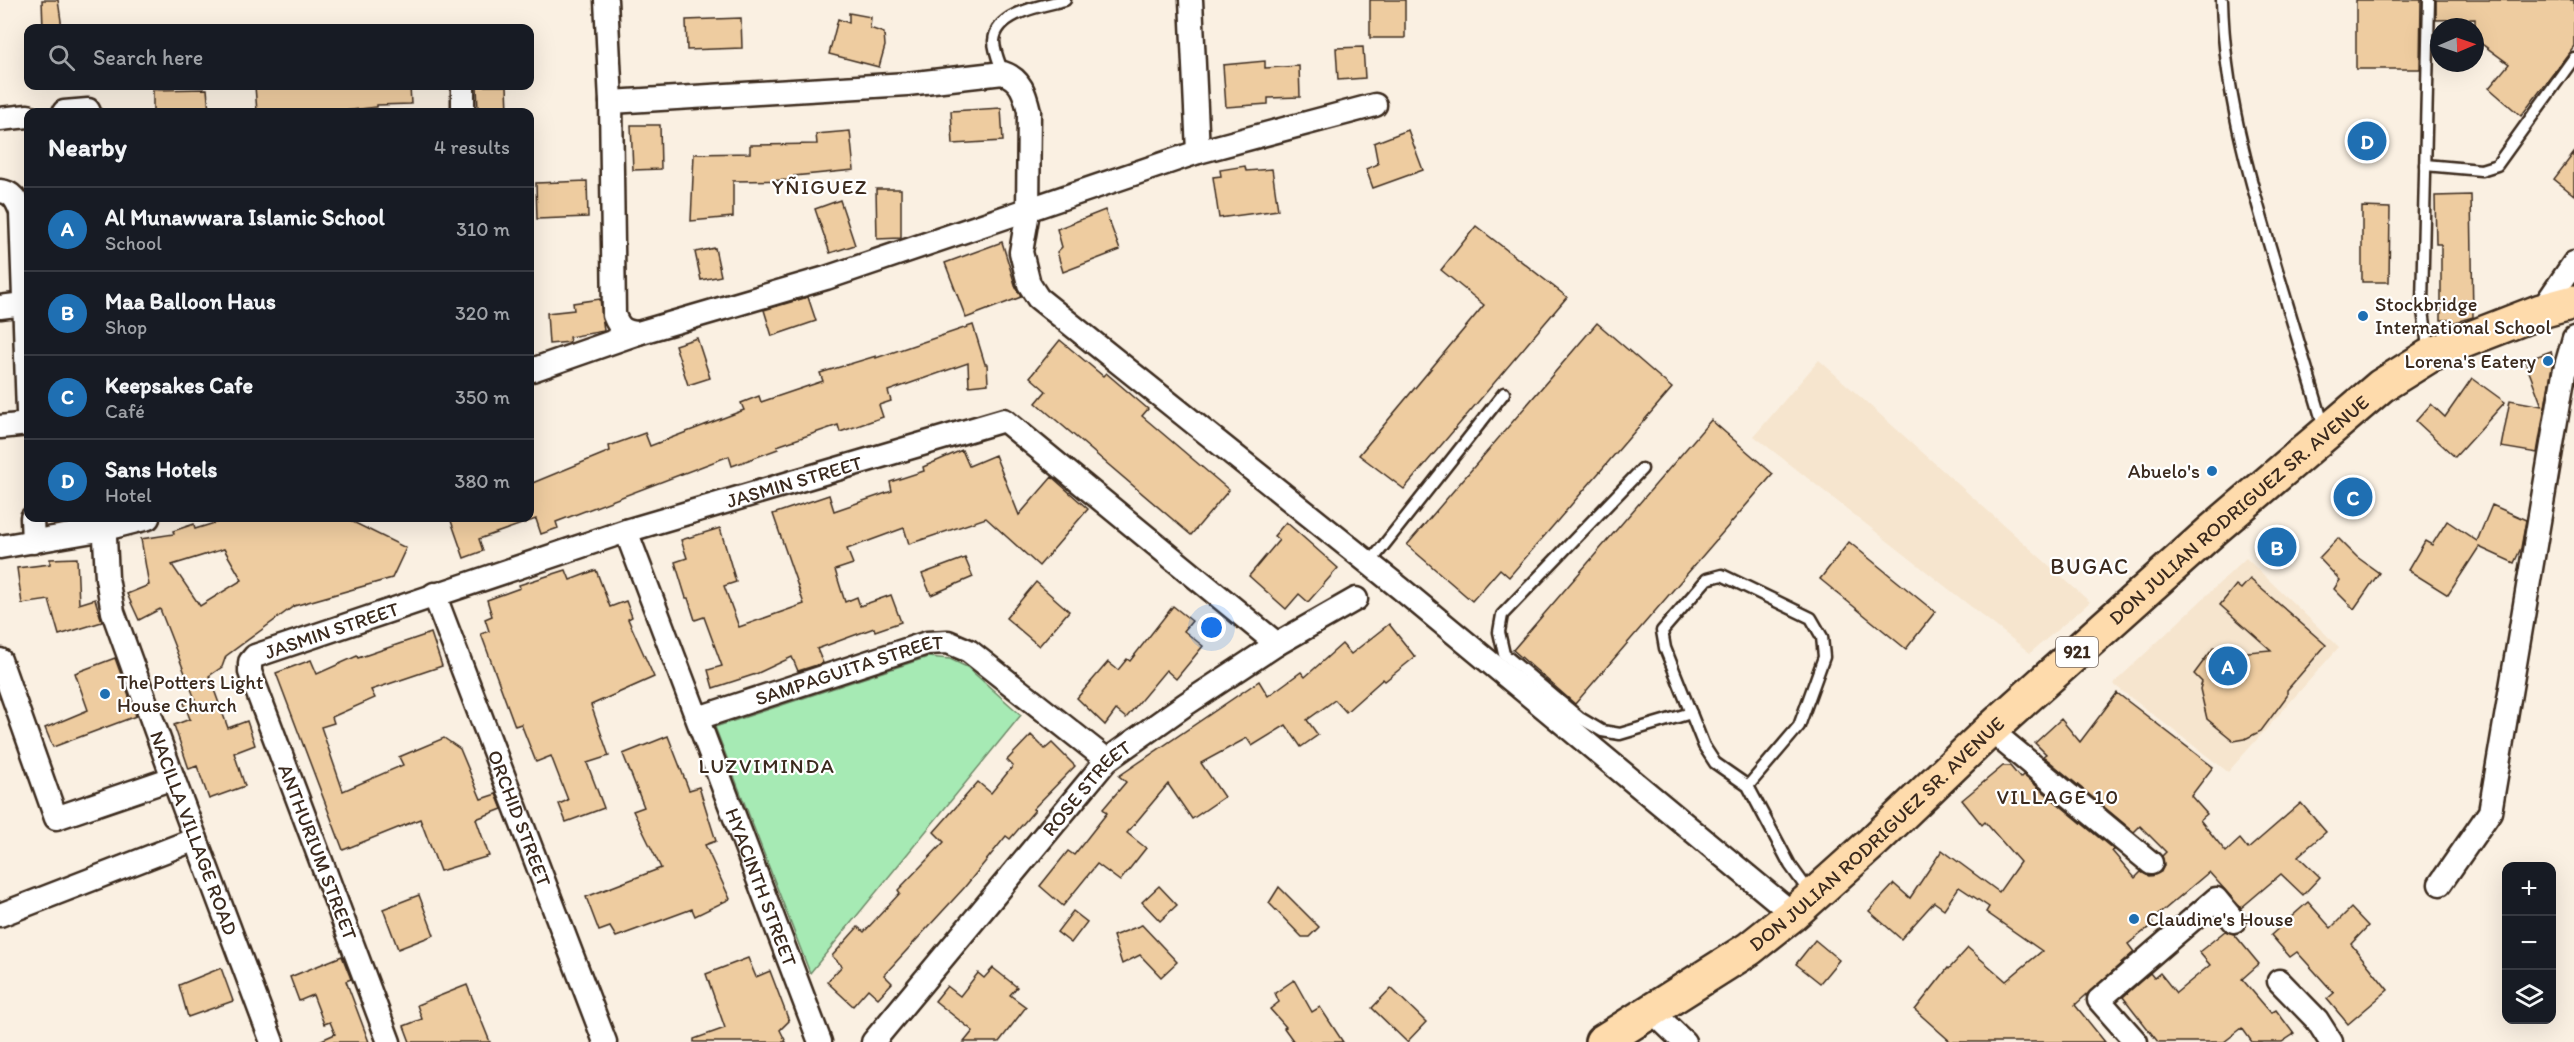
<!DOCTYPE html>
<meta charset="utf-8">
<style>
body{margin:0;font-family:Itim,sans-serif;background:#20242c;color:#f1f3f6}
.controls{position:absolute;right:18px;bottom:18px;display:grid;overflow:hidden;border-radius:12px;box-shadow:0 6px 24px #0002}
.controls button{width:54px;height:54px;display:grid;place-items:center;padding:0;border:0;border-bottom:2px solid #363941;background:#171b24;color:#f1f3f6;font:30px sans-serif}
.compass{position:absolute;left:2430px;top:18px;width:54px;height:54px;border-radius:50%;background:#171b24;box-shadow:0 6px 24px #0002;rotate:88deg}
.you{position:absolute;left:1212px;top:628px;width:21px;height:21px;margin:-15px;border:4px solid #fff;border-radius:50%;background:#1a73e8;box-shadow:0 0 0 9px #1a73e833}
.badge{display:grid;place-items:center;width:39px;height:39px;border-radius:50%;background:#1f6fb2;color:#fff;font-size:20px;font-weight:700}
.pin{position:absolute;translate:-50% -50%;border:3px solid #fff;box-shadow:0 2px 6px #0006}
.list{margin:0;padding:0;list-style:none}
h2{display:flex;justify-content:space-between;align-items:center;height:78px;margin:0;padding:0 24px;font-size:26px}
h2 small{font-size:20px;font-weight:400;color:#9ea1a6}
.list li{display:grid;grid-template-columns:39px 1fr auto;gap:18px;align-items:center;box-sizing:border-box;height:84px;padding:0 24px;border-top:2px solid #363941}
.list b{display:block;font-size:22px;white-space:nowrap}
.list p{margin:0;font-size:20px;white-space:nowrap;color:#9ea1a6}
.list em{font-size:20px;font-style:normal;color:#9ea1a6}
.icon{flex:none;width:33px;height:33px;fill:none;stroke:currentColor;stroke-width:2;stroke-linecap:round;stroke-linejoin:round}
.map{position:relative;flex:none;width:2574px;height:1042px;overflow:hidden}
.search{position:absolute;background:#171b24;box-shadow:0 6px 24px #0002;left:24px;top:24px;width:510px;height:66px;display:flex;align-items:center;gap:15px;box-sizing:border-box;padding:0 21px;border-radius:12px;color:#9ea1a6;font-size:22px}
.panel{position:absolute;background:#171b24;box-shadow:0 6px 24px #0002;left:24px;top:108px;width:510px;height:414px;border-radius:12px}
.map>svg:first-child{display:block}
</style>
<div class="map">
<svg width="2574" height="1042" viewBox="0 0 2574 1042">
<rect width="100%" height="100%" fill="#faf0e2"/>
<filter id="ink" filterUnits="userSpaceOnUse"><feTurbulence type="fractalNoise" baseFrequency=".0167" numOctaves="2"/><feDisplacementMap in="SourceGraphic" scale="12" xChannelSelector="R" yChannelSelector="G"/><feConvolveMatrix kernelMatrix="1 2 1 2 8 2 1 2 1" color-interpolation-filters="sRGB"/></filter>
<g filter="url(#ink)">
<!-- built -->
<g fill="#f6e5ce">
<polygon points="1819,360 2090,602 2030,653 1754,436"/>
<polygon points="2246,558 2339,647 2228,772 2113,684"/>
</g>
<!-- green -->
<polygon fill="#a6eab4" stroke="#708a69" stroke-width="1.5" points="928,657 950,659 967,667 1021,715 810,973 715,727"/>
<!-- building -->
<g fill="#eecca0" stroke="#3b2a1e" stroke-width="1.5" fill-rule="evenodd">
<polygon points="42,0 58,0 62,28 43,28"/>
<rect x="1370" y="0" width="35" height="38"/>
<polygon points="2356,0 2421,0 2420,69 2356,69"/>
<polygon points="2436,0 2574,0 2574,46 2521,116 2489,88 2509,64 2475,39 2475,19 2436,20"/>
<polygon points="849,13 871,17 870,28 884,33 885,46 879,67 829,54 838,19 849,23"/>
<polygon points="741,18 742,48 687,50 686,20"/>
<polygon points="1363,47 1365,78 1338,80 1336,48"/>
<polygon points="1265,61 1265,68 1299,66 1300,97 1268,98 1268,104 1226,107 1223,65"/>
<polygon points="255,86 410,86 411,104 377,105 377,107 343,111 257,112"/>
<polygon points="477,86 507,86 508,112 478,112"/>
<polygon points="207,89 209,112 153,112 153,90"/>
<polygon points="1001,108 1003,141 953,144 951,111"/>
<polygon points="631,125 660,125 661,169 633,170"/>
<polygon points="1408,130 1423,170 1373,188 1366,169 1378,164 1374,143"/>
<polygon points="850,131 854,170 794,176 794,180 733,181 733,217 691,221 694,154 750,153 750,145 817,144 816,134"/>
<polygon points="2574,153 2574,195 2554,179"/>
<polygon points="1245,166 1246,171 1272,169 1278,210 1219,218 1213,177 1221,176 1220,170"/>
<polygon points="587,181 588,217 537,219 536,183"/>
<polygon points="876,189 901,189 901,238 877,239"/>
<polygon points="2471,195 2473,317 2452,323 2452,320 2441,320 2441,244 2436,244 2435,196"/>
<polygon points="840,200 855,245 830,253 815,209"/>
<polygon points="2362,207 2390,208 2389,282 2362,282"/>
<polygon points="1105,210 1120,250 1063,272 1057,252 1062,247 1057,229"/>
<polygon points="1476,226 1567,297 1404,489 1359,455 1484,305 1441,270"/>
<polygon points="1002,242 1016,288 1021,297 966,318 945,263"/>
<polygon points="715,248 721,276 701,280 695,252"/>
<polygon points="808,297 816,321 772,336 764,310"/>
<polygon points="600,299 604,331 569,337 570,342 549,344 547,313 574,310 573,303"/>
<polygon points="1597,323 1672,388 1509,577 1500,569 1472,601 1407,545"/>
<polygon points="973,325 985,364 987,364 988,384 969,386 968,363 888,391 891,401 879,405 883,417 840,432 838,425 777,446 778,449 732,466 729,456 556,522 558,528 541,534 536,519 479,539 483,551 464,558 450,518 530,518 530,484 610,451 609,446 645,433 650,446 744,410 741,403 759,396 761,402 823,381 820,373 876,356 876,358"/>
<polygon points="697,338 710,378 688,385 675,345"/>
<polygon points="1060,340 1103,376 1106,373 1148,409 1142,416 1229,490 1191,535 1036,403 1046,391 1030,377"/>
<polygon points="2551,351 2553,361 2537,453 2501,447 2510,400 2542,406 2525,361"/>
<polygon points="2472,378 2505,402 2455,457 2416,421 2431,404 2445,417"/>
<polygon points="1711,420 1773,474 1575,704 1513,650"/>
<polygon points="962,450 969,466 995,455 1019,515 1052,477 1088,509 1039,566 986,518 909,544 904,528 847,549 853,564 835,570 845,602 857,597 860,606 891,595 901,622 875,631 874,628 817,649 823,663 798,671 792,657 756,674 713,688 708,670 722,666 704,617 695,620 688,598 686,598 675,562 687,558 681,540 720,528 736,582 724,586 739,627 804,604 773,514 829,495 834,511 892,491 890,482 924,471 923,467"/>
<polygon points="2492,505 2526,520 2521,548 2514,563 2479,547 2448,595 2408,570 2425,541 2432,545 2447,521 2477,541"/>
<path d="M231 518H345L406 548 392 578 294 606 226 656 222 667 209 676 228 728 247 721 255 745 234 753 245 786 209 799 197 766 189 769 174 725 190 719 184 703 195 699 160 609 139 620 127 594 149 585 141 539 174 534 173 531 194 524 195 529ZM224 549 242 580 200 606 172 565Z"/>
<polygon points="1286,522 1338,568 1308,602 1299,594 1286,609 1249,576 1279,540 1274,536"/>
<polygon points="2338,538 2357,557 2379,573 2354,609 2334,589 2340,580 2319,558"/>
<polygon points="1849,542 1935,612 1906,649 1820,579"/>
<polygon points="77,558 79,604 95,599 102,622 59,635 49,600 22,604 17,568 50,564 50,559"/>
<polygon points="965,558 973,577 931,595 922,574"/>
<polygon points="566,570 570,580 596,570 610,607 626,601 632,617 628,619 654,677 591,705 609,756 587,763 604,808 566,822 559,804 568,800 551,756 536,762 521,724 515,726 481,634 489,631 485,619 492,616 487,600 520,588 519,585"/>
<polygon points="2250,579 2326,645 2287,690 2287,696 2261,731 2245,739 2234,741 2207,719 2200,689 2202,682 2194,674 2214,647 2225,654 2271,650 2220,605 2236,585 2241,589"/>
<polygon points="1036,582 1069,611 1039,646 1006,618"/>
<polygon points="1173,606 1192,621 1184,631 1203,646 1176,679 1166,670 1126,718 1116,710 1105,725 1077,698 1108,662 1118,670 1127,659 1130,661"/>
<polygon points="1389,624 1415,657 1385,681 1383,679 1346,712 1335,700 1307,720 1318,735 1301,747 1286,725 1252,746 1247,738 1201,763 1224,797 1192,819 1168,784 1127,833 1146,848 1120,881 1097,864 1063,906 1040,886 1068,851 1074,855 1107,813 1103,809 1126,782 1119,776 1259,681 1268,696 1301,672 1305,677 1342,644 1351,654"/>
<polygon points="431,633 442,666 371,690 375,698 332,717 334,723 321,727 343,791 403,765 399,757 444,738 460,749 481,799 496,794 502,809 476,819 489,856 440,871 420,819 343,850 276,673 311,660 317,674 357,656 358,658"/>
<polygon points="115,658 136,716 53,747 45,728 88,710 75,673"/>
<polygon points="2117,693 2213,767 2191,796 2207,814 2200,820 2226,852 2240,839 2248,849 2301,803 2326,832 2298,856 2320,877 2303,895 2281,874 2241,908 2209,872 2151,921 2153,924 2128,944 2134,952 2075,1005 2105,1042 1951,1042 1915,1010 1948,968 1949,969 1968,948 2006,981 2042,951 1986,912 1989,907 1959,887 1944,909 1934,902 1901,939 1869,911 1894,884 1910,898 1942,850 1999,892 2020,862 1985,822 1982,825 1962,800 2003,766 2010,766 2020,778 2023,775 2114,850 2112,851 2135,878 2141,872 2149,876 2161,872 2164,865 2162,856 2166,852 2140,826 2134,832 2043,756 2046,754 2035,743 2061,719 2080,742"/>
<polygon points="1031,735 1045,749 1052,743 1075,766 1033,809 1035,810 1010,839 1006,836 964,888 884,975 892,983 878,998 868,989 853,1006 827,982 842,966 832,956 858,927 864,932 900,893 898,890 944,842 934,832 978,782 991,793 1013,766 1007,760"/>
<polygon points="668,736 689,790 699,787 716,841 705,845 730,899 695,916 692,909 616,937 610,927 599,931 586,897 661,868 633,811 644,807 623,754"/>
<polygon points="1159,886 1177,905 1160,921 1142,902"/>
<polygon points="1279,887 1319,927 1309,937 1302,937 1269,903"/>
<polygon points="419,895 434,935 398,949 383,909"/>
<polygon points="2308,902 2331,928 2351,908 2368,926 2351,944 2388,990 2348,1024 2327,999 2334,993 2297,952 2290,957 2271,935"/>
<polygon points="1073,911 1087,922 1071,943 1057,932"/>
<polygon points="1142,925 1177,962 1161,977 1140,955 1122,964 1113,936"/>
<polygon points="2225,931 2234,934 2259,964 2242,979 2271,1013 2276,1010 2294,1034 2282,1042 2252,1042 2242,1028 2224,1042 2158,1042 2123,997 2150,973 2154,978 2160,973 2176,993 2210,965 2199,952"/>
<polygon points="1815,940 1839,960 1820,983 1796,964"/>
<polygon points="342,956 351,979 346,981 369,1042 317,1042 335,1034 330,1022 324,1024 313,995 299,1001 290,977"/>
<polygon points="748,958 756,977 770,971 789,1021 780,1030 786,1042 694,1042 694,1039 725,1028 706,974"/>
<polygon points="221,968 233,1001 188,1017 179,985"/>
<polygon points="993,968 1017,987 1010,995 1026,1007 999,1042 964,1042 973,1031 935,1001 947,986 960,996 978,973 984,978"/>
<polygon points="1294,980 1312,1012 1320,1007 1343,1042 1294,1042 1284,1028 1286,1027 1270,1009 1279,1002 1275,993"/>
<polygon points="467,985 490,1042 410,1042 404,1026 422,1019 417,1005"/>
<polygon points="1391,988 1426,1022 1407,1042 1372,1008"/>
</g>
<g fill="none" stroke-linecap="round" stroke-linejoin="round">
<!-- service casing -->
<g stroke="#3b2a1e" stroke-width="15">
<g id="service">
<path d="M2222 0C2224 90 2248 174 2274 260 2291 316 2307 371 2324 427"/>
<path d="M1003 73C1000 64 994 51 994 41 996 12 1042 6 1065 0"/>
<polyline points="2425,165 2481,170 2497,165 2574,58"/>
<polyline points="2429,353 2422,304 2429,0"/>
<polyline points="1642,469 1502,615 1499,632 1504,654 1580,718 1602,731 1620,734 1691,713"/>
<polyline points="1369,564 1504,393"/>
<polyline points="1748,786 1799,726 1824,657 1822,637 1811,618 1722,575 1707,579 1662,631 1665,648 1704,746 1715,763 1748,786 1790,865 1810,893"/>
</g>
</g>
<!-- minor casing -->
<g stroke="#3b2a1e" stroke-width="27">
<g id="minor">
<path d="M606 0 611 102 614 315C619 328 624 332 638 333L826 278 1198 152 1375 105"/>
<polyline points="1191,0 1198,152"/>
<polyline points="463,86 463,112"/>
<path d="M611 102 907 84 1003 73C1021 79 1025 94 1029 111L1028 212 1021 252 1029 284 1038 298 1400 588 1793 914"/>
<polyline points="64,112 88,110 89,112"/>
<polyline points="0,119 28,116"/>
<path d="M0 191C13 192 17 201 21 212L28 412"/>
<polyline points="0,307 24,304"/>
<polyline points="2541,311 2574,263"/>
<polyline points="532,370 638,333"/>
<polyline points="0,427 28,424"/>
<polyline points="32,518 33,542"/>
<path id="s1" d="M104 518 107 578 113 612 173 778 272 1042"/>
<path id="s2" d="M626 531 820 1042"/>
<polyline points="0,547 105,529 148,518"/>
<path id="s3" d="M434 594 605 1042"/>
<polyline points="0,660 56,818 173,778"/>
<path id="s4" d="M698 718 927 643 948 642 969 651 1107 760"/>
<polyline points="1990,730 2151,863"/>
<polyline points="2440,884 2490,812 2564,373 2574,338"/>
<polyline points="0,915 196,839"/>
<polyline points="2279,981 2317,1020 2331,1042"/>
<polyline points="1652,1011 1684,1042"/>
<path id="s5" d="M389 1042 250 672V662L255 656 626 531 1004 420 1277 644"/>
<path id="s6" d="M873 1042 1107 760 1186 704 1277 644 1356 599"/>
<polyline points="2136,1042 2099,1000 2216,899 2234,921"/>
</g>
</g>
<!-- primary casing -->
<g stroke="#3b2a1e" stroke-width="38">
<g id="primary">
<path id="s7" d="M1602 1042 1749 949 1793 914 1873 842 1990 730 2214 529 2381 386 2429 356 2461 342 2541 311 2574 302"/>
</g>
</g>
<!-- service -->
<use href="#service" stroke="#fff" stroke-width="10"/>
<!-- minor -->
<use href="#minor" stroke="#fff" stroke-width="22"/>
<!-- primary -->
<use href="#primary" stroke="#fedbac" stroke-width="33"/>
</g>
</g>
<!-- markers -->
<g fill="#1f6fb2" stroke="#fff" stroke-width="2">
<circle cx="2363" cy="316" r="6"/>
<circle cx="2548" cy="361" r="6"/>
<circle cx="2212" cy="471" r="6"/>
<circle cx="105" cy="694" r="6"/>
<circle cx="2134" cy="919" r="6"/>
</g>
<g text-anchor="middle" stroke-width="4.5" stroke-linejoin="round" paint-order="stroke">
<!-- shield labels -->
<rect fill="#fff" stroke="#766a62" stroke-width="1.5" x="2056" y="637" width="42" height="30" rx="4.5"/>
<g font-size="18" font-weight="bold" fill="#3b2a1e">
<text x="2077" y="658">921</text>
</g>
<!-- poi labels -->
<g font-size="20" fill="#3b2a1e" stroke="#fff" text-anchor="start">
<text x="2375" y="311">Stockbridge<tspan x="2375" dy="23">International School</tspan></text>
<text x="2536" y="368" text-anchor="end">Lorena's Eatery</text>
<text x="2200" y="478" text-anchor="end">Abuelo's</text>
<text x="117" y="689">The Potters Light<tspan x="117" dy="23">House Church</tspan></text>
<text x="2146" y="926">Claudine's House</text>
</g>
<!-- street labels -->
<g font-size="20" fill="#3b2a1e" stroke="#fff">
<text dy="7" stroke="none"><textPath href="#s5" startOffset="980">JASMIN STREET</textPath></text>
<text dy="7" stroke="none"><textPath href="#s7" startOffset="832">DON JULIAN RODRIGUEZ SR. AVENUE</textPath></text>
<text dy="7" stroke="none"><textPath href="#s5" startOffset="494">JASMIN STREET</textPath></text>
<text dy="7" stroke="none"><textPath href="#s4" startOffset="159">SAMPAGUITA STREET</textPath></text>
<text dy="7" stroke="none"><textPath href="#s6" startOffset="332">ROSE STREET</textPath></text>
<text dy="7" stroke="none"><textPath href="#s3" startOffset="240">ORCHID STREET</textPath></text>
<text dy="7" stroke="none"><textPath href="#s1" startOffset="330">NACILLA VILLAGE ROAD</textPath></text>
<text dy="7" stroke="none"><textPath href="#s7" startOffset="346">DON JULIAN RODRIGUEZ SR. AVENUE</textPath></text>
<text transform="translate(318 852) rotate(69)" y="7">ANTHURIUM STREET</text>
<text dy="7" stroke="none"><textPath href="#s2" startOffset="381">HYACINTH STREET</textPath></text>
</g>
<!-- neighbourhood labels -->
<g font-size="21" letter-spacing="1.5" fill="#3b2a1e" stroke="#fff">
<text x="820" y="194">YÑIGUEZ</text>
<text x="767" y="773">LUZVIMINDA</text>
<text x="2058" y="804">VILLAGE 10</text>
</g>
<!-- quarter labels -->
<g font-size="22" letter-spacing="1.5" fill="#3b2a1e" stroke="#fff">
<text x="2090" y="574">BUGAC</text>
</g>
</g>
</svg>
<div class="controls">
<button>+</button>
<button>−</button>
<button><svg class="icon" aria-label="layers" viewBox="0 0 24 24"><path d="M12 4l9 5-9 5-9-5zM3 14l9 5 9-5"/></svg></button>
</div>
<svg class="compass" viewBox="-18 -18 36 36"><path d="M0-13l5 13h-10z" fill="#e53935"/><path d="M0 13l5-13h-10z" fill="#9ea1a6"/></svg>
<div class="you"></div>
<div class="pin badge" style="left:2228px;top:666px">A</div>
<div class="pin badge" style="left:2277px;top:547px">B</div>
<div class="pin badge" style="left:2353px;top:497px">C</div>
<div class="pin badge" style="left:2367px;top:141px">D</div>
<div class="search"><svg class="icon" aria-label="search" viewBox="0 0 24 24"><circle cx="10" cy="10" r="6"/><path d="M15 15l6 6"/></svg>Search here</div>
<section class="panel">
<h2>Nearby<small>4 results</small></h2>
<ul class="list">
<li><span class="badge">A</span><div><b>Al Munawwara Islamic School</b><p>School</p></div><em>310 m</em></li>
<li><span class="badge">B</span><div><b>Maa Balloon Haus</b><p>Shop</p></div><em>320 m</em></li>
<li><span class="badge">C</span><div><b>Keepsakes Cafe</b><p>Café</p></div><em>350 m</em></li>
<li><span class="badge">D</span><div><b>Sans Hotels</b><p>Hotel</p></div><em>380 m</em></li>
</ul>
</section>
</div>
